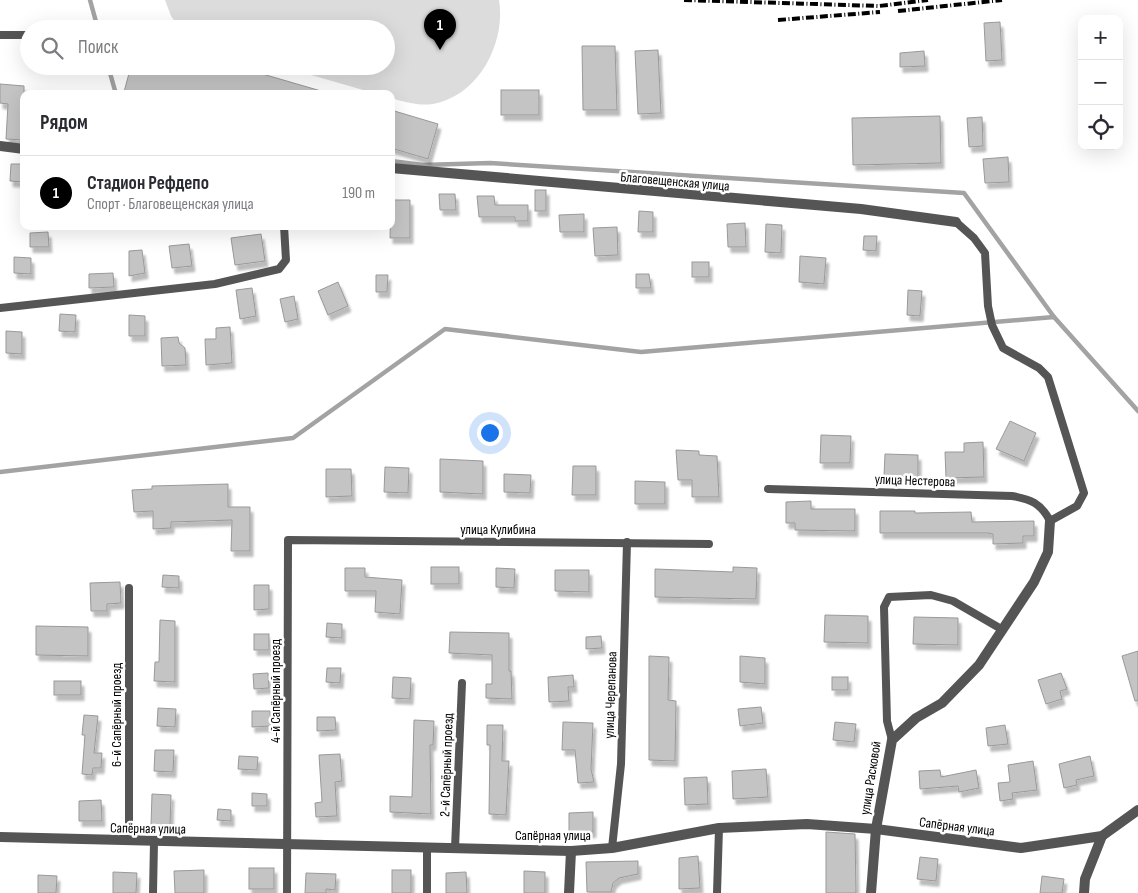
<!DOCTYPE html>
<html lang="ru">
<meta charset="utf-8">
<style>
body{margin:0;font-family:"Sofia Sans Condensed",sans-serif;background:#f2f2f3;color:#2b2b33}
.controls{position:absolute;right:15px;top:15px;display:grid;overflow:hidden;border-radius:10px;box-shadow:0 5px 20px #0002}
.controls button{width:45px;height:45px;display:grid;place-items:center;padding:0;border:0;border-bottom:1px solid #e1e1e2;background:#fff;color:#2b2b33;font:25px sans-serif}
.you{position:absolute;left:489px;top:432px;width:18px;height:18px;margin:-12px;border:4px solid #fff;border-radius:50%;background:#1a73e8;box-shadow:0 0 0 8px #1a73e833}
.badge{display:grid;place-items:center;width:32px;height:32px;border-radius:50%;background:#000;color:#fff;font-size:16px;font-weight:700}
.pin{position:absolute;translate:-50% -41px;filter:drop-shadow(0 1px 2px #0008)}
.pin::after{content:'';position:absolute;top:26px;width:18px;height:15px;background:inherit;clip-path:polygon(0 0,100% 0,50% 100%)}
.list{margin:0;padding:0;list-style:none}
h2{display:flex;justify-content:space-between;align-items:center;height:65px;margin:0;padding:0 20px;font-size:21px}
h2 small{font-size:16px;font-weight:400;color:#7c7c81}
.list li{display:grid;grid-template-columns:32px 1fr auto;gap:15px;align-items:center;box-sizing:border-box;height:75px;padding:0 20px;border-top:1px solid #e1e1e2}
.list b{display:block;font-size:19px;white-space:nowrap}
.list p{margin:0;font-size:16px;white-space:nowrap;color:#7c7c81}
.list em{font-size:16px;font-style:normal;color:#7c7c81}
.icon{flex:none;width:28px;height:28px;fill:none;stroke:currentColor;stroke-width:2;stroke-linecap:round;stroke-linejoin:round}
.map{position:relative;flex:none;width:1138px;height:893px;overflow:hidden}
.search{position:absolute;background:#fff;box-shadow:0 5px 20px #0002;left:20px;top:20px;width:375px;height:55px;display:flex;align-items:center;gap:12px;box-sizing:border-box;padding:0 18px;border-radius:28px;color:#7c7c81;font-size:19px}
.panel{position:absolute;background:#fff;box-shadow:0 5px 20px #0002;left:20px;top:90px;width:375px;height:140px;border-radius:10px}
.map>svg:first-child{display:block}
</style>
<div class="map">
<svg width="1138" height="893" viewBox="0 0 1138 893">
<defs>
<filter id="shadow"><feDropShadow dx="3" dy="5.5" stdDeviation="1" flood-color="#0004"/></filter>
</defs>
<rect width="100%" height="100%" fill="#fff"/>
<!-- green -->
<path fill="#dcdcdc" d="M165 0H499C506 43 479 96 433 104 418 106 405 102 391 98V94H377L280 66H386V29H180L171 16Z"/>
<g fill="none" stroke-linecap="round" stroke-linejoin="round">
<!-- stream -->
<g stroke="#a3a3a3" stroke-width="4.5">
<polyline points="90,0 98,29"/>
<polyline points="108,66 116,94"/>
<polyline points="391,161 423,165 490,163 964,193 1054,317"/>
<polyline points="0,472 293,438 445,329 641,352 1054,317 1138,411"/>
</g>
</g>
<!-- building -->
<g fill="#c4c4c4" stroke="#999" filter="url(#shadow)">
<polygon points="1000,22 1002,60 986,61 984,23"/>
<polygon points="582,46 615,46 617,110 583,110"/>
<polygon points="658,50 661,113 638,114 635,51"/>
<polygon points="924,51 925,66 900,67 900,53"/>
<polygon points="131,66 235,66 321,91 320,94 131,94 124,92"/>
<polygon points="0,84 24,86 24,140 6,139 8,104 0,103"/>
<rect x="501" y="90" width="38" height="25"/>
<polygon points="391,110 438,124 428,159 391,148"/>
<polygon points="940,116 941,163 853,165 852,118"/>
<polygon points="982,117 983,146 969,147 967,118"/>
<polygon points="1008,157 1009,182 985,183 983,159"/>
<polygon points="11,164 24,164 24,182 10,181"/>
<rect x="535" y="190" width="11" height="21"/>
<polygon points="439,194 455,194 456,210 440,210"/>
<polygon points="477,196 494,196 495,205 528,205 528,221 515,221 515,217 479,217"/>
<polygon points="391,200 410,200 410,238 390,238"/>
<polygon points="639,211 653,212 653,232 638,232"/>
<polygon points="584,214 584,232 560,232 559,215"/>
<polygon points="745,223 746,247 728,247 727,224"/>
<polygon points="766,224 782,225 781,253 765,252"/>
<polygon points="617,227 618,255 595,256 593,228"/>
<polygon points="48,232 49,247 30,247 30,233"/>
<polygon points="261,234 265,261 235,265 231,238"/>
<polygon points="864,236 877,236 876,251 863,250"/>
<polygon points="189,244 192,266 172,268 169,246"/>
<polygon points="142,250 145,273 129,276 129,251"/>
<polygon points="800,256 826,258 824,284 799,282"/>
<polygon points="14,257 31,258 31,274 14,273"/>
<rect x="692" y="262" width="17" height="15"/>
<polygon points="113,273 114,287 89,288 89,274"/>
<polygon points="636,274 649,274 651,288 636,288"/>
<polygon points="376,275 388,275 387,292 376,292"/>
<polygon points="338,282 348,306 328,315 318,291"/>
<polygon points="252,288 256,316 240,319 236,290"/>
<polygon points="908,290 922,291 920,316 907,315"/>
<polygon points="294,296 298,319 285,322 280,299"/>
<polygon points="60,314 76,315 75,332 59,331"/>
<polygon points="129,315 145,316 145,336 129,336"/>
<polygon points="230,327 232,363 206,365 205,339 216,339 216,328"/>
<polygon points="6,331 22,332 22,354 6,353"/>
<polygon points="178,337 179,343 185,348 186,365 162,366 161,338"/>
<polygon points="1010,421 1036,433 1024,461 996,449"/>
<polygon points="821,435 851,436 850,463 820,463"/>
<polygon points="983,442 984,477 946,478 945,452 964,452 964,443"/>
<polygon points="676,450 699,451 699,455 717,456 719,497 692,497 692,480 678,480"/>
<polygon points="885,454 918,455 918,477 884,476"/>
<polygon points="440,459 483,461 483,494 440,492"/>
<polygon points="573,466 596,466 596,495 572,495"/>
<polygon points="385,467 409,468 408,493 384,492"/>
<polygon points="326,469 351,469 352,496 326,497"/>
<polygon points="504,474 531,475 530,493 504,492"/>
<polygon points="635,481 665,482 665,504 635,504"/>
<polygon points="228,484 228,507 250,507 250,551 231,551 232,520 171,522 171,528 153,529 153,511 134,512 132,490 152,489 152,486"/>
<polygon points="811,501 811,509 855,509 855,531 795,530 795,523 786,523 786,502"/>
<polygon points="880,511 915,511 915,513 971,512 972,522 1034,521 1034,536 1023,536 1023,543 993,544 993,534 988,533 880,533"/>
<rect x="431" y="567" width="28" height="17"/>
<polygon points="733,567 757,568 756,599 655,597 655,569 733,572"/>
<polygon points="345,568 365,568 365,577 402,580 400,614 375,612 376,591 345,591"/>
<polygon points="496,568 515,569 514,588 496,587"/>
<polygon points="555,570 589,570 589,592 555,591"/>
<polygon points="163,575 179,576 179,588 162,587"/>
<polygon points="120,582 121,603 107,604 107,611 91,611 90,583"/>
<polygon points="254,585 269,585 269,609 254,610"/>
<polygon points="825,615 868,616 868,643 824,642"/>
<polygon points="914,617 958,618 958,645 913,644"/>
<polygon points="160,620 175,621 175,682 154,681 155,662 159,662"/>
<polygon points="327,623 342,624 342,638 326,637"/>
<polygon points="36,626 88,627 88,656 36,655"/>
<polygon points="450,632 509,633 509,671 511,671 512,699 486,698 486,684 492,684 492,655 449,653"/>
<rect x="254" y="634" width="15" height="16"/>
<polygon points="601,636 602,648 586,649 586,637"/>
<polygon points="1138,651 1138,700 1135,701 1122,656"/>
<polygon points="649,656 669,657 668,700 676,701 675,761 649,760"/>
<polygon points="740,656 765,658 765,684 740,682"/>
<polygon points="327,668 341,668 340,683 326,682"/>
<polygon points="268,673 269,688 254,689 253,674"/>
<polygon points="1061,673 1067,689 1060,691 1062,699 1046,704 1038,680"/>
<polygon points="573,675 574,687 568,687 569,701 549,702 548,677"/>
<polygon points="393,677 411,678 410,699 392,698"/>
<rect x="832" y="677" width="16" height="13"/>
<rect x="54" y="681" width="27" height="14"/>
<polygon points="761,707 763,723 740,726 738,709"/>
<polygon points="158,708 176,709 175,727 157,726"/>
<polygon points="252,711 270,711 271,726 252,727"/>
<polygon points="84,715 98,716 94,753 102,753 101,768 93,768 92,775 82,774 85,735 82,735"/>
<polygon points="317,717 335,717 336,730 317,731"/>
<polygon points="414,720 434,721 433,745 430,745 431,814 390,812 390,796 412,797"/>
<polygon points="563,722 593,723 591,769 594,782 578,783 575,750 562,750"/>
<polygon points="835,722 856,724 854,742 833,740"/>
<polygon points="487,725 503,725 502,761 509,761 506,815 489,814 490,745 487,745"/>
<polygon points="1005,725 1008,744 988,746 986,728"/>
<polygon points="155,750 174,750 173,772 154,771"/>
<polygon points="340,754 342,781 335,782 337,816 316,817 315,803 322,802 319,755"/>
<polygon points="239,756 258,757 257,770 238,769"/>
<polygon points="1090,756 1094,776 1076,780 1077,785 1064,788 1059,764"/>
<polygon points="1033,761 1037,790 1012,793 1013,799 1000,801 998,783 1010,782 1008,765"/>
<polygon points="766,769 768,797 733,799 732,771"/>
<polygon points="940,770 941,777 976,770 979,788 959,792 958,786 920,789 919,771"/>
<polygon points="707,777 708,804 685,805 684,778"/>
<polygon points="252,793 267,794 267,806 252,806"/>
<polygon points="152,794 171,795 170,826 151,825"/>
<polygon points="101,800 102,821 79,821 79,801"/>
<polygon points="218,809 231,810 231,821 217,820"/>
<polygon points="593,812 593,832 569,833 569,813"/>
<polygon points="826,832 855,834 856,893 826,893"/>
<polygon points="698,856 700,888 679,889 679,858"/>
<polygon points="920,857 938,859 936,881 917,879"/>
<polygon points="638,861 638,874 619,878 613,883 611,892 587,892 586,862"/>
<rect x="249" y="868" width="25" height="21"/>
<polygon points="204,870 204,893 175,893 174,871"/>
<rect x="392" y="870" width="19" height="23"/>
<polygon points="524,871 545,872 545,893 524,893"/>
<polygon points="113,872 137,873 136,893 113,893"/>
<polygon points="466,872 467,893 446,893 446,873"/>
<polygon points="306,873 336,874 335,890 326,889 326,893 305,893"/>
<polygon points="38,875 57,876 56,893 38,893"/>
<polygon points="1042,876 1064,879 1062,893 1040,893"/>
</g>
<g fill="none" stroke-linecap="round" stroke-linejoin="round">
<!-- service -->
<g stroke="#555" stroke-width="8">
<polyline points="0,35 29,35"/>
<polyline points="0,308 215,284 279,269 286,260 284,226"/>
<path d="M768 489 1012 496C1030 499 1041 503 1050 521L1077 506 1084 493 1048 377 1039 368 1003 348 992 325 988 306 985 253 974 238 956 222"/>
<polyline points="892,740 887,721 884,607 889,597 931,595 953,601 1003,630"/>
<polyline points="129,841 129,588"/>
<polyline points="455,848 462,683"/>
<polyline points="612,848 621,764 627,542"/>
<polyline points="153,893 154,842"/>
<polyline points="287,893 288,540 709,544"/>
<polyline points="427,893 427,847"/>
<polyline points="717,893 719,828"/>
</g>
<!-- minor -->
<g stroke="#555" stroke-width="10">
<polyline points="0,146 24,149"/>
<polyline points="391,168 861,209 956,222"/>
<polyline points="0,837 571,851 612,848 719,828 807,824 876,829 1021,848 1102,836 1138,810"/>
<polyline points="569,893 571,851"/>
<polyline points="871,893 876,829 892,740 916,718 942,703 979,665 1034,582 1048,552 1050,521"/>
<polyline points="1084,893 1085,879 1102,836"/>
</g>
<!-- rail -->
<g stroke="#000" stroke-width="4" stroke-dasharray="8 2.5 1 2.5" stroke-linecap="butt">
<polyline points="684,0 879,6 928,0"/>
<polyline points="898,11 1002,0"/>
<polyline points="778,20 880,12"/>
</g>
</g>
<g text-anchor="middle" stroke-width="5" stroke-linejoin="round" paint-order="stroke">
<!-- street labels -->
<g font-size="14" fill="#000" stroke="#fff">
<text transform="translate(675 181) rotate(5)" y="5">Благовещенская улица</text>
<text transform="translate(915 480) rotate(2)" y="5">улица Нестерова</text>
<text x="498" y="534">улица Кулибина</text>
<text transform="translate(275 691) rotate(-90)" y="5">4-й Сапёрный проезд</text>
<text transform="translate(610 695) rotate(-88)" y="5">улица Черепанова</text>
<text transform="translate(116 715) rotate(-90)" y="5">6-й Сапёрный проезд</text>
<text transform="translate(446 765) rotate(-88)" y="5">2-й Сапёрный проезд</text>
<text transform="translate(870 778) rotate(-81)" y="5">улица Расковой</text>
<text transform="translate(957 826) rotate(7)" y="5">Сапёрная улица</text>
<text transform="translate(148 828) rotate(1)" y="5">Сапёрная улица</text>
<text x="553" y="840">Сапёрная улица</text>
</g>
</g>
</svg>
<div class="controls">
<button>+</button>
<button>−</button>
<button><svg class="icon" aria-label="locate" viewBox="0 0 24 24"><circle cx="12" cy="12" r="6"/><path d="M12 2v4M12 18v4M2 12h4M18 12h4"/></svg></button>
</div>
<div class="you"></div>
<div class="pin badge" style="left:440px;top:50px">1</div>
<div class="search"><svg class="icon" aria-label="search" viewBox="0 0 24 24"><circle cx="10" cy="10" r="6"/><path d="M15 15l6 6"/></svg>Поиск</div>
<section class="panel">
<h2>Рядом<small></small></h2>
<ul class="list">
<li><span class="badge">1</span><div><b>Стадион Рефдепо</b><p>Спорт · Благовещенская улица</p></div><em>190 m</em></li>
</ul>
</section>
</div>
